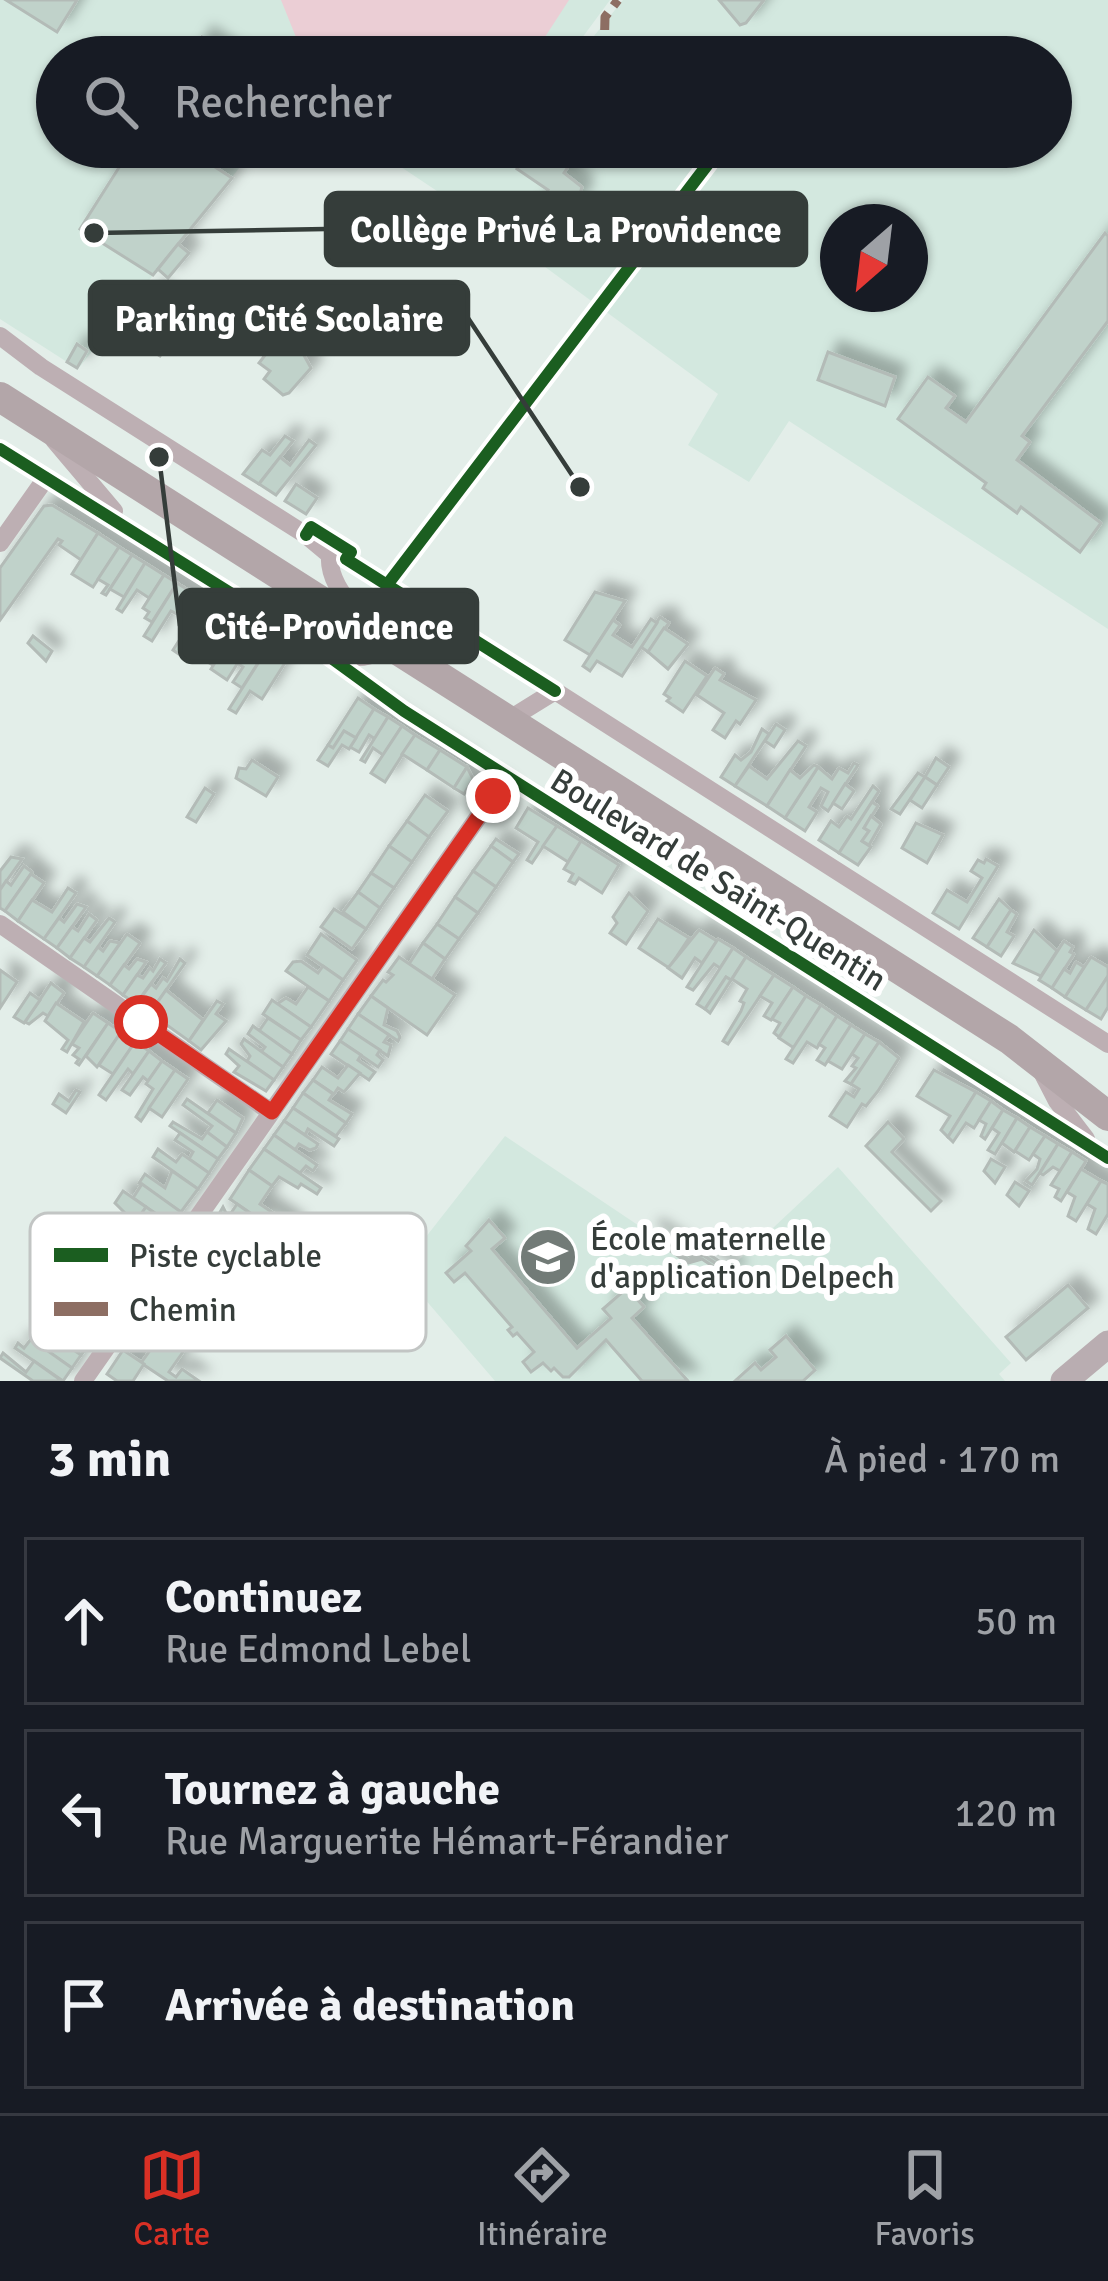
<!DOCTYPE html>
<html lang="fr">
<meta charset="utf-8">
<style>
body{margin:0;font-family:Signika,sans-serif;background:#20242c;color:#f1f3f6}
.compass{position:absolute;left:820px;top:204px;width:108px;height:108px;border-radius:50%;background:#171b24;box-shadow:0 3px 9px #0004;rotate:208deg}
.stop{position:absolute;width:36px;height:36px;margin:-27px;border:9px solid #d93025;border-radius:50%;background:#fff}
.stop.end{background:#d93025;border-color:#fff;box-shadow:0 3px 12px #0008}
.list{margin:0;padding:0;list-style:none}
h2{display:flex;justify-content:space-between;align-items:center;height:156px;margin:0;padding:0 48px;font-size:51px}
h2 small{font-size:39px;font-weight:400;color:#9ea1a6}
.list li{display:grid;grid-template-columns:78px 1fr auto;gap:36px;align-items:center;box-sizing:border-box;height:168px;margin:0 24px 24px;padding:0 24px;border:3px solid #363941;border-radius:0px}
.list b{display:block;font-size:45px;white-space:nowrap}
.list p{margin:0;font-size:39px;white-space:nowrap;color:#9ea1a6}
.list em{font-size:39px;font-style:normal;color:#9ea1a6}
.icon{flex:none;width:66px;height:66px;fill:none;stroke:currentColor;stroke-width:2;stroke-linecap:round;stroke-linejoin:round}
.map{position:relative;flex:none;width:1108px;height:1381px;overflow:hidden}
.search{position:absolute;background:#171b24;box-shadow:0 3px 9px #0004;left:36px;right:36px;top:36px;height:132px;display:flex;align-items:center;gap:30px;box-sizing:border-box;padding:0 42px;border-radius:66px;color:#9ea1a6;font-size:45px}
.sheet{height:732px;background:#171b24}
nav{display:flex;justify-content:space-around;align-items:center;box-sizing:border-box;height:168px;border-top:3px solid #363941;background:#171b24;font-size:33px;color:#9ea1a6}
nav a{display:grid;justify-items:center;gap:6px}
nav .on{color:#d93025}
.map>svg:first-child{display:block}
</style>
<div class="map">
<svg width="1108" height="1381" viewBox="0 0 1108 1381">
<defs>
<filter id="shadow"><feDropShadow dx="11" dy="-11" stdDeviation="6" flood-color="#0004"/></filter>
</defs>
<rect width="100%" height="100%" fill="#e3eee9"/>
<!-- built -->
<g fill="#d3e8df" fill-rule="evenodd">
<polygon points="0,0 610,0 568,57 57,57 57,147 256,147 78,369 0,319"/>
<path d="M623 0H1108V629L789 421 749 482 688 445 718 394 488 225 371 147H501L486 169 505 147H1051V57H577ZM838 222H910V294H838Z"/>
<polygon points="505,1136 690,1260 704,1254 727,1271 838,1167 1011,1363 999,1374 1005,1381 495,1381 400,1270"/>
</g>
<!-- green -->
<polygon fill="#ebced5" points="281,0 569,0 532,57 304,57"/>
<!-- building -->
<g fill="#c0d2ca" stroke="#b3bbb7" stroke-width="3" filter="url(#shadow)">
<polygon points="6,0 77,0 57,32"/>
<polygon points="719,0 764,0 746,23 740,25"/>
<polygon points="202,37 227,54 232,57 190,57"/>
<polygon points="132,147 215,147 206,161 232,178 153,275 80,229"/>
<polygon points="533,147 568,167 564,173 582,187 578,201 568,207 571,219 539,264 526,246 510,243 548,190 517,169"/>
<polygon points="1105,233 1108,236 1108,321 1022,436 1030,442 1017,460 1101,523 1080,552 1021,507 1017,513 983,488 986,483 898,419 928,377 955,396 946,408 966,422"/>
<polygon points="178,244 189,253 168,278 158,269"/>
<polygon points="153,291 162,296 156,305 168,312 173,304 187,312 179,325 180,340 169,343 160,356 127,335"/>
<polygon points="266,324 281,335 264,356 250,345"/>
<polygon points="276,341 290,352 301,350 311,368 289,393 283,395 264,379 270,371 259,363"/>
<polygon points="77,344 87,351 77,368 67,362"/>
<polygon points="828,352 895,377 885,406 818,380"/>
<polygon points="285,436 293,441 259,484 243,474 262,450 270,455"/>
<polygon points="309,440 316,445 276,495 259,484 280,457 290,465"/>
<polygon points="296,484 317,498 306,514 285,501"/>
<polygon points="52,505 98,533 81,560 59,545 62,541 58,539 0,620 0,568 44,506"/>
<polygon points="98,533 119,547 93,587 72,574"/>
<polygon points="119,547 132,555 106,595 102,593 108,585 98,579"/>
<polygon points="132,555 145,563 124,597 110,589"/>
<polygon points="145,563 164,575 149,598 137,590 122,612 117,609"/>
<polygon points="164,575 177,583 152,622 145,618 149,612 143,608"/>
<polygon points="177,583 191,592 177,614 171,611 152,641 144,636"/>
<polygon points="191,592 204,601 191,622 177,613"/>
<polygon points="595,592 625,601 590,655 565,640"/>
<polygon points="204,601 218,609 204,631 199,627 180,655 173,650"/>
<polygon points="660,617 669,623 648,652 641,647"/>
<polygon points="651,619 657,623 622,676 597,661 590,671 583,666 613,620 620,625 613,635 632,647"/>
<polygon points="240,623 256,634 227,680 211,669"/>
<polygon points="664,628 688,644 668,669 648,652"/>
<polygon points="256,634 271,643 242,688 233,682 243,667 237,663"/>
<polygon points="33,636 52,651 46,661 28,643"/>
<polygon points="219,639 226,645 213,665 204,660"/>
<polygon points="271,643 290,655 262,699 250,691 236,713 229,709"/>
<polygon points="685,661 707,676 683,712 667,701 670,698 664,694"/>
<polygon points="715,668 724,674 720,680 756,700 740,724 736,721 725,738 713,730 724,713 697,695"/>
<polygon points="358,698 374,709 356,738 344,731 333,748 328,745"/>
<polygon points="374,709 388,717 375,739 369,735 359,752 350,747"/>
<polygon points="388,717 402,726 383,755 373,748 365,762 361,760"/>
<polygon points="776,724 785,730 774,747 765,741"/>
<polygon points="402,726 415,735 385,782 371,773"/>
<polygon points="762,729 769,734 735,786 721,777 735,755 741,760 751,752"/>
<polygon points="344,731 356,738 349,749 342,745 328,766 318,760 328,745 333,748"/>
<polygon points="415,735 440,750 427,770 402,754"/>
<polygon points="798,741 806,746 767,806 735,786 749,766 767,779"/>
<polygon points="440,750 467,767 454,788 427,770"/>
<polygon points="936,758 949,767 937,785 925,777"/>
<polygon points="252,760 278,777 266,796 236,778 239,768 246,769"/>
<polygon points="854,763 858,765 828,811 821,806 828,792 821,788 809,807 817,812 805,831 785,818 818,767 832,779 839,768 848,773"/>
<polygon points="814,765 818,767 785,818 767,806 790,770 800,778"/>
<polygon points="467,767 473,779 464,794 454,788"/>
<polygon points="918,773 925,777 900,814 891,809"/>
<polygon points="925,777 937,785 922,808 910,800"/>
<polygon points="845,784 854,791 842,809 833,803"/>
<polygon points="873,786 879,791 839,853 819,840 831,821 839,827 847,816 851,819"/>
<polygon points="205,788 214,794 196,822 187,817"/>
<polygon points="425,795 448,811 429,837 407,821"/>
<polygon points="872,802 878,806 864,828 869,831 862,841 871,847 858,865 839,853"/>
<polygon points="528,808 557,826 532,863 527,860 538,842 516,828"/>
<polygon points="871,816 881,824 869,845 862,841 869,831 864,828"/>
<polygon points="407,821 429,837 412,862 389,846"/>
<polygon points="916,823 943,835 927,863 902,848"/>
<polygon points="557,826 581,841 568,862 543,846"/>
<polygon points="496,839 519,854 513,862 491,846"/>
<polygon points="581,841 619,865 602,893 579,878 575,884 569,881 573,874 564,869"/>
<polygon points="389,846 412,862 394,888 371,873"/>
<polygon points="491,846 513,862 496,887 473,871"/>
<polygon points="11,857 22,859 0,890 0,871"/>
<polygon points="986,859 998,866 959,929 933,913 947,890 967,902 982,878 971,871 978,860 984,863"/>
<polygon points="24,866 32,872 5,911 0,908 0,890 6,881 11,885"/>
<polygon points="473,871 496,887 478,913 455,897"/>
<polygon points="371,873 394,888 380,908 358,892"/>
<polygon points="31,874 44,883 18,921 5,911"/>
<polygon points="68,888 76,893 44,939 18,921 32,900 52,912"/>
<polygon points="358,892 380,908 366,929 343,912"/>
<polygon points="629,893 648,911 626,944 610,933 617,923 613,917"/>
<polygon points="455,897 478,913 459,939 437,924"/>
<polygon points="999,899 1011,910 987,947 973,938"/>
<polygon points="77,904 86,907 57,948 44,939 59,918 64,922"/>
<polygon points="334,909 366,929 352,949 321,927"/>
<polygon points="1011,910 1017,914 1007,932 1014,936 1001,956 987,947"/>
<polygon points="89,914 97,920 70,958 57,948 72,927 78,931"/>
<polygon points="109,918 115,922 84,967 70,958 84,938 90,942"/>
<polygon points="658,919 689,938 669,968 639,948"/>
<polygon points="437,924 459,939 445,959 423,943"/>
<polygon points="699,930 717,941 702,963 695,958 682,978 668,968"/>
<polygon points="1034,930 1057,951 1041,976 1013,963"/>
<polygon points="127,934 140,943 110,985 97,976"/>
<polygon points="321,934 357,960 343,980 307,955"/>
<polygon points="718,939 733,948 720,968 714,964 693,990 687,987"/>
<polygon points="110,941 120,943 97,976 84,967 98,947 103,951"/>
<polygon points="1064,941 1073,947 1070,952 1074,954 1052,988 1039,980"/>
<polygon points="423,943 445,959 432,979 409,964"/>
<polygon points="733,948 746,957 731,980 726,977 705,1009 697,1004"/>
<polygon points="399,957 455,995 427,1035 371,996 383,980 386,982 393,975 388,972"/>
<polygon points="746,957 774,975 728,1044 723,1041 741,1011 744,1003 740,1001 747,989 732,979"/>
<polygon points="1091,957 1108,967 1108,976 1086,1010 1065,997"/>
<polygon points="137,959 146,962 123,995 110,985 124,965 129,969"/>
<polygon points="160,959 166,963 136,1004 123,995 137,975 143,978 150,968 153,971"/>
<polygon points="180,959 185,963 150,1013 136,1004 151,984 156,988 163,978 167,981"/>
<polygon points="301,961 318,973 323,966 343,980 329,1001 286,971 293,962"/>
<polygon points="1076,962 1084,967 1065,997 1052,988 1064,969 1070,973"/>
<polygon points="0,970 17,982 0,1008"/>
<polygon points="774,975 793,987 771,1020 764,1016 772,1003 760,996"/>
<polygon points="1108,976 1108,1007 1101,1019 1086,1010"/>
<polygon points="726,977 731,980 710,1013 705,1009"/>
<polygon points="51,983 64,993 48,1016 43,1013 29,1024 25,1022"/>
<polygon points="308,987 329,1001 311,1027 277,1004 286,998 296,1004"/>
<polygon points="793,987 806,996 779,1037 774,1033 780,1023 772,1019"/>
<polygon points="166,990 203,1020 189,1041 150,1013"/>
<polygon points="30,993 40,1000 24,1023 14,1017"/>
<polygon points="371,996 388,1008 384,1025 397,1031 400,1037 398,1041 358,1014"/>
<polygon points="806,996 821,1005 794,1048 779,1038"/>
<polygon points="272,1000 311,1027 301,1040 263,1014"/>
<polygon points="217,1001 223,1004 216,1014 226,1021 201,1050 189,1041"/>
<polygon points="56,1003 84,1022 67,1052 62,1049 68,1040 45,1021"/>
<polygon points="821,1005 837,1016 817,1048 807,1042 793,1063 786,1059"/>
<polygon points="93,1013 108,1023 79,1065 76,1063 79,1059 73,1055 79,1048 72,1044"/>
<polygon points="358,1014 389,1035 384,1042 391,1045 388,1056 348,1029"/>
<polygon points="837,1016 851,1025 825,1065 817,1060 825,1048 819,1044"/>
<polygon points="268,1018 301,1040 292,1054 259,1031"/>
<polygon points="108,1023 121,1032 97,1067 86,1056"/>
<polygon points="851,1025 865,1034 842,1069 828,1061"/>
<polygon points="253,1026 292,1054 283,1067 261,1052 265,1047 248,1034"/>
<polygon points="348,1029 380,1050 377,1055 383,1060 378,1067 340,1041"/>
<polygon points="121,1032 135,1042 113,1074 99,1065"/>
<polygon points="865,1034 879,1042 851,1084 845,1081 856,1068 852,1066 858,1058 852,1054"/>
<polygon points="244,1039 283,1067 274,1080 247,1061 250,1056 241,1044"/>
<polygon points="340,1041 361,1055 358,1060 375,1072 369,1080 331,1054"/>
<polygon points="135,1042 149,1051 133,1074 128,1069 106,1100 99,1095"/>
<polygon points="879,1042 899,1058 878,1091 866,1106 862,1104 847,1127 830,1116 846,1092 854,1097 859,1089 851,1084"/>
<polygon points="229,1049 274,1080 266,1091 234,1072 239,1066 226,1054"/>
<polygon points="149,1051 162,1061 148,1081 143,1077 130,1095 122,1090"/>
<polygon points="162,1061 175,1070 141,1121 136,1117 153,1089 146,1084"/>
<polygon points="348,1065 360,1073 344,1092 338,1088 334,1094 313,1080 322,1067 338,1078"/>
<polygon points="175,1070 188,1079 162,1117 149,1108"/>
<polygon points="934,1070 976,1092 948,1137 941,1130 950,1116 917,1096"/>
<polygon points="313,1080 333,1094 329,1100 352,1114 346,1123 303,1093"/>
<polygon points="76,1090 80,1092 66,1113 53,1104 59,1094 69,1101"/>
<polygon points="976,1092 991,1101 974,1128 966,1123 953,1142 948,1137"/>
<polygon points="303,1093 346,1123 336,1136 293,1108"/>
<polygon points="187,1099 236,1133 227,1147 207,1132 212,1126 183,1105"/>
<polygon points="217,1100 243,1118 236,1133 208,1113"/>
<polygon points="991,1101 1003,1110 985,1139 981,1136 986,1124 979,1120"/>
<polygon points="293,1108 339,1139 334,1146 308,1129 305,1135 284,1121"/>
<polygon points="1003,1110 1017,1118 995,1154 988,1150 999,1133 992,1128"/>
<polygon points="1017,1118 1030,1127 1014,1152 1002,1143"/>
<polygon points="284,1121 318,1144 316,1148 310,1150 299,1144 295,1150 274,1135"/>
<polygon points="173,1122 202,1139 207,1132 227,1147 218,1159 170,1126"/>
<polygon points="888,1122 904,1139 892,1152 941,1201 931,1211 866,1146"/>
<polygon points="1030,1127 1045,1136 1029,1160 1015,1151"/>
<polygon points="180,1133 218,1159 209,1173 189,1159 193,1152 175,1140"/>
<polygon points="274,1135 317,1165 313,1171 306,1166 300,1173 264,1149"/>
<polygon points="1045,1136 1058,1144 1032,1185 1026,1181 1037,1169 1040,1159 1033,1154"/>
<polygon points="1058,1144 1072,1152 1060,1171 1053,1167 1043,1175 1040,1173"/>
<polygon points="158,1149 176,1162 182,1154 209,1173 198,1189 153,1157"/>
<polygon points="264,1149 321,1188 317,1194 301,1184 298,1188 279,1177 272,1186 249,1170"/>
<polygon points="1072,1152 1086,1161 1061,1201 1055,1197 1059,1189 1051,1185"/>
<polygon points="991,1159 1005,1167 995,1183 984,1171"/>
<polygon points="1081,1169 1101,1181 1076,1221 1068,1216 1075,1197 1067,1192"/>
<polygon points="249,1170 272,1186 260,1204 294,1227 286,1238 230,1199"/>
<polygon points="172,1171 198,1189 181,1212 139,1183 145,1174 165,1188"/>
<polygon points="1101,1181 1108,1184 1108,1214 1096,1234 1088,1229 1095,1209 1087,1204"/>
<polygon points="1015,1182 1029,1191 1019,1206 1007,1195"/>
<polygon points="142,1184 181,1212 172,1225 133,1198"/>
<polygon points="123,1191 146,1207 135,1223 115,1203"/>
<polygon points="237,1204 261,1221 251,1236 219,1214 223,1207 226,1213 231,1213"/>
<polygon points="146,1207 172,1225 147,1262 113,1238 115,1235 123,1240"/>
<polygon points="489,1220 505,1238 492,1249 577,1348 611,1318 603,1309 627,1288 644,1307 632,1318 688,1381 642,1381 606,1340 569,1377 563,1377 554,1368 551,1371 543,1363 531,1372 523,1362 534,1352 517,1333 513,1336 508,1330 512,1327 465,1273 454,1282 446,1273 471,1251 466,1246"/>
<polygon points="649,1231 689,1260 703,1255 732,1274 730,1278 702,1259 688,1263 648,1235"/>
<polygon points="653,1231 691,1257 704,1251 734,1271 732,1274 703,1255 689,1260 650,1233"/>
<polygon points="1068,1285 1088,1308 1026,1360 1006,1337"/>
<polygon points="59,1320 91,1342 81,1355 41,1327 45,1322 54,1328"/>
<polygon points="141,1324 183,1352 169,1372 176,1377 182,1369 199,1381 168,1381 141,1363 153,1346 135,1333"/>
<polygon points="42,1328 81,1355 72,1368 33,1341"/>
<polygon points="786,1336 815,1370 803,1381 735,1381 755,1363 761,1370 776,1357 770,1350"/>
<polygon points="31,1339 72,1368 63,1381 15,1348 18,1343 24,1348"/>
<polygon points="123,1350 144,1364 133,1381 117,1381 107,1374"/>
<polygon points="3,1353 26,1372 34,1361 62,1381 33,1381 0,1358"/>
</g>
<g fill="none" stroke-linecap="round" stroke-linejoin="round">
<!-- street -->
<g stroke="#bdafb3" stroke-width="18">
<path d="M0 336 41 367 306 535 330 555C328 580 346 599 361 618"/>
<polyline points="54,440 114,511"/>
<polyline points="0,449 312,644 404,711 1108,1158"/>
<polyline points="0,543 46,478"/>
<path d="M327 650C380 671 389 643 416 603"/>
<polyline points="508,720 555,691 1108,1044"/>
<polyline points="0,924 271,1112"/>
<polyline points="1042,1072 1057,1101 1086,1139"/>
<polyline points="83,1381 507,776"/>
</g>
<!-- secondary -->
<polyline stroke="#b9adb1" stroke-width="27" points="1064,1381 1108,1344"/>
<!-- primary -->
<polyline stroke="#b3a6a9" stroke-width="30" points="0,397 1009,1039 1108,1116"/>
<!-- quiet -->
<polyline stroke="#8d6e63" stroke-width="9" stroke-dasharray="18 9" stroke-linecap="butt" points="604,57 605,17 618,0"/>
<!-- cycleway casing -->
<g stroke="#fff" stroke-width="20">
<g id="cycleway">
<polyline points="0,449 312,644 404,711 1108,1158"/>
<polyline points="306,535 311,527 351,552 346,559 555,691"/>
<polyline points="387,585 711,160 694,147"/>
</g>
</g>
<!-- cycleway -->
<use href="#cycleway" stroke="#1b5e20" stroke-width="12"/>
</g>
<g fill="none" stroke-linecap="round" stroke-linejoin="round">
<!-- route -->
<polyline stroke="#d93025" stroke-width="15" points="141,1022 272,1112 493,796"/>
</g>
<!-- icons -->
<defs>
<g id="school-disc" transform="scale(3)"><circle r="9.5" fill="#727b77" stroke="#fff"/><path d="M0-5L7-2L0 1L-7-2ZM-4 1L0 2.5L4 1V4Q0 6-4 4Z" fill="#fff"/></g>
</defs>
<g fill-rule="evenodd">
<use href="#school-disc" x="548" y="1257"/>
</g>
<g text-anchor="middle" stroke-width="12" stroke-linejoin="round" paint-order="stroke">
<!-- street labels -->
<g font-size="33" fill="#353d3a" stroke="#fff">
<text transform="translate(719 879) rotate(32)" y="12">Boulevard de Saint-Quentin</text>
</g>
<!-- poi labels -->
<g font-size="33" fill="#353d3a" stroke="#fff" text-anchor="start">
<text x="590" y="1250">École maternelle<tspan x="590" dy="38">d'application Delpech</tspan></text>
</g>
</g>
<!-- legend -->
<rect x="30" y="1213" width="396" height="138" rx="18" fill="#fff" stroke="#c2c5c4" stroke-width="3"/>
<rect x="54" y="1248" width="54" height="14" fill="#1b5e20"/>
<rect x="54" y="1302" width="54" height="14" fill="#8d6e63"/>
<g font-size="33" fill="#353d3a">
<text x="129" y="1267">Piste cyclable</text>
<text x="129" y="1321">Chemin</text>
</g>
<!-- callouts -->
<path fill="none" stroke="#353d3a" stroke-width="4.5" d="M94 233L326 229M580 487L468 318M159 457L180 626"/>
<g fill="#353d3a" stroke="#fff" stroke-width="4.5">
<circle cx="94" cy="233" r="12"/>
<circle cx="580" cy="487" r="12"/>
<circle cx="159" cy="457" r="12"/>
</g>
<g fill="#353d3a" stroke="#353d3a" stroke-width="4.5">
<rect x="326" y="193" width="480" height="72" rx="12"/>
<rect x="90" y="282" width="378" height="72" rx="12"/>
<rect x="180" y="590" width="297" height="72" rx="12"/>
</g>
<g font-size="36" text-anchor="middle" font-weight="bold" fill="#fff">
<text x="566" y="242">Collège Privé La Providence</text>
<text x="279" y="331">Parking Cité Scolaire</text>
<text x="329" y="639">Cité-Providence</text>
</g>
</svg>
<svg class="compass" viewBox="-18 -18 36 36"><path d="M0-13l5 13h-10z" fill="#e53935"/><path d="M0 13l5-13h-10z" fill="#9ea1a6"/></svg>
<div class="stop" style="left:141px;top:1022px"></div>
<div class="stop end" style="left:493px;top:796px"></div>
<div class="search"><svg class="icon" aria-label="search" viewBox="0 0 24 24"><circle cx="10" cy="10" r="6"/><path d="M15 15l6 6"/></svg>Rechercher</div>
</div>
<section class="sheet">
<h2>3 min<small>À pied · 170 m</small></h2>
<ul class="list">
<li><svg class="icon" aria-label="ahead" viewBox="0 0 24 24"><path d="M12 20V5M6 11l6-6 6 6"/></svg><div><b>Continuez</b><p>Rue Edmond Lebel</p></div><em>50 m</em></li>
<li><svg class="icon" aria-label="left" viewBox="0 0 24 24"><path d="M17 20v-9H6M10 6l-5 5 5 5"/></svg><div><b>Tournez à gauche</b><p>Rue Marguerite Hémart-Férandier</p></div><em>120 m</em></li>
<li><svg class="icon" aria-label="arrive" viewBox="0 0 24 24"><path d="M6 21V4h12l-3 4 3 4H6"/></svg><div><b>Arrivée à destination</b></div></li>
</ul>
</section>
<nav>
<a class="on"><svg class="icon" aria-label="map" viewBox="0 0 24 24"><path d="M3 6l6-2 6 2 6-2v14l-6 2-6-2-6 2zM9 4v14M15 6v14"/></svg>Carte</a>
<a><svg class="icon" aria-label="directions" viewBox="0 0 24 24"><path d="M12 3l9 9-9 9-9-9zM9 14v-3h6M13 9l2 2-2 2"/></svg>Itinéraire</a>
<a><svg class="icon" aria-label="saved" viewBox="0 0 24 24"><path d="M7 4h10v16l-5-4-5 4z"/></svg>Favoris</a>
</nav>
